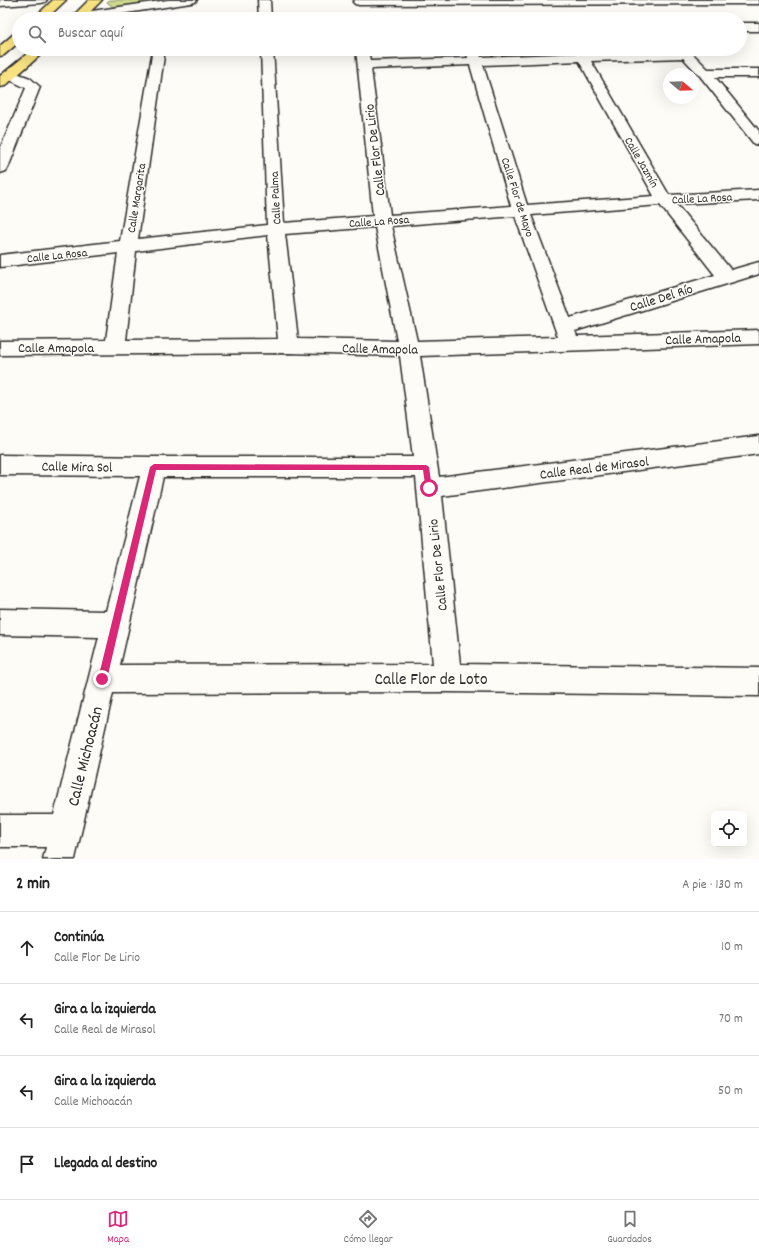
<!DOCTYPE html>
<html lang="es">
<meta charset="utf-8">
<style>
body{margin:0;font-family:Dekko,sans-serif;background:#f6f6f6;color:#222}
.controls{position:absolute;right:12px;bottom:12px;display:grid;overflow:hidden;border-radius:6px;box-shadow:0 4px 16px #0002}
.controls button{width:36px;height:36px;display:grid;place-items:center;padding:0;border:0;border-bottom:1px solid #e0e0e0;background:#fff;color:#222;font:20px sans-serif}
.compass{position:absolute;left:663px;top:68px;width:36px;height:36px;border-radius:50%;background:#fff;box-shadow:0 4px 16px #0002;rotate:109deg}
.stop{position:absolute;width:12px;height:12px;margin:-9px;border:3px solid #db2777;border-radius:50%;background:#fff}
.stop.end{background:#db2777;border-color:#fff;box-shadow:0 1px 4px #0008}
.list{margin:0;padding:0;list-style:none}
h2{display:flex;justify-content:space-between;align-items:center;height:52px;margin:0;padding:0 16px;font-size:17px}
h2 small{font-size:13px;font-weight:400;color:#767676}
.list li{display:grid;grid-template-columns:26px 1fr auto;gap:12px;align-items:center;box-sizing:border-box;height:72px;padding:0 16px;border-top:1px solid #e0e0e0}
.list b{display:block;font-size:15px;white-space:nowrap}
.list p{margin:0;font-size:13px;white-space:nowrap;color:#767676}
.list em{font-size:13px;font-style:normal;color:#767676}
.icon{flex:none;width:22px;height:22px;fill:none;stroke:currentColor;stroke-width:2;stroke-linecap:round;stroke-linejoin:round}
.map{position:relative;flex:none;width:759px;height:859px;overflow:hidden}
.search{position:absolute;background:#fff;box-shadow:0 4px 16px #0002;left:12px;right:12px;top:12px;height:44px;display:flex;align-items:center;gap:10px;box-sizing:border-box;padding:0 14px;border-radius:22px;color:#767676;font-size:15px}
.sheet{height:340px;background:#fff}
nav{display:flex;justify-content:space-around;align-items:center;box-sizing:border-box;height:56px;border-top:1px solid #e0e0e0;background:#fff;font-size:11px;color:#767676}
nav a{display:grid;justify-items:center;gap:2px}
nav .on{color:#db2777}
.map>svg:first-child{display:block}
</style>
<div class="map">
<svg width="759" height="859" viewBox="0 0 759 859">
<rect width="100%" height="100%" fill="#fdfcf7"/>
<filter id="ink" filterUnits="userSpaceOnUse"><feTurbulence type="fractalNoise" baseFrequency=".025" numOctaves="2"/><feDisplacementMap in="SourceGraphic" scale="8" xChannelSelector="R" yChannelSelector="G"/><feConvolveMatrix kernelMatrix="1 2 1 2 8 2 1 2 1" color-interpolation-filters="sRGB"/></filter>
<g filter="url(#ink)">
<!-- green -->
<polygon fill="#cfda8d" stroke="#7d825c" points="109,0 164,0 114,8 107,2"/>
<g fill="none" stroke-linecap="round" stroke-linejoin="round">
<!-- minor casing -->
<g stroke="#2b2b2b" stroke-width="3">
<g id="minor">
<polygon points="0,0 47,0 45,2 41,3 0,6"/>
<polygon points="168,0 197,0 195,2 191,3 88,19 73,19 72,17 74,14 78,13"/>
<polygon points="258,0 270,0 271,19 259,19"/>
<polygon points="355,0 759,0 759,4 359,5 355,4 353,2"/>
<rect x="740" y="23" width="19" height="8"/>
<path d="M153 49H165L138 239 267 225 261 49H273L284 223 373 216 356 49H368L370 61 468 58 466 49H478L481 57 688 49 708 69H759V77H715L759 131V145L754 144 700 76 683 58 591 61 669 195 759 190V200L676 204 731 270 759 262V274L575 331 577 336 759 330V344L420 356 439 477 759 436V454L442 496 460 664 759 668V696L448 692 113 693 75 859H43L46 847H0V815H54L99 637 0 635V609L106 611 140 476 0 475V455L154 457H413L400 356 289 353 0 355V341L106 340 118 253 0 267V255L120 241ZM579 61 654 196 527 205 483 65ZM470 65 511 206 390 215 371 69ZM660 205 715 275 570 318 531 215ZM515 216 558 337 417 341 391 226ZM375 227 397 341 298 339 285 234ZM268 235 278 339 126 340 136 251ZM163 477H416L433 664 120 665Z"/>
<polygon points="11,71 30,78 40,87 8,168 6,171 0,173 0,149 26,88 6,78 4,75 6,72"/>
</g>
</g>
<!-- major casing -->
<g stroke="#2b2b2b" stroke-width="3">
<g id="major">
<polygon points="53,0 66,0 46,19 33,19"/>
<polygon points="89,0 102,0 83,19 70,19"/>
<polygon points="19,32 19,42 4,55 0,56 0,46 15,33"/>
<polygon points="33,49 47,49 5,86 0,87 0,76"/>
</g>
</g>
<!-- minor -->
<use href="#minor" fill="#fdfcf7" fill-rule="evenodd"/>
<!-- major -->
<use href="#major" fill="#f8e281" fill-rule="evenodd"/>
</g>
</g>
<!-- route -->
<polygon fill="#db2777" points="154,464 426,465 429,467 432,488 431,491 426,491 423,470 156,470 107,679 105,682 102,683 99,682 98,679 150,467"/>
<g text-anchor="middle" stroke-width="3" stroke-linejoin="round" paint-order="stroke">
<!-- far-street labels -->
<g font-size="12" fill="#2b2b2b" stroke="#fdfcf7">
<text transform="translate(642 162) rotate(60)" y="4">Calle Jazmín</text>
<text transform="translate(518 197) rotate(72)" y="4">Calle Flor de Mayo</text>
<text transform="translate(136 198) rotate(-81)" y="4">Calle Margarita</text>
<text transform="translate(275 198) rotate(-93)" y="4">Calle Palma</text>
<text transform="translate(702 198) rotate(-3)" y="4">Calle La Rosa</text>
<text transform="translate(379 221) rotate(-4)" y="4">Calle La Rosa</text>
<text transform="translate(57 255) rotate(-6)" y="4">Calle La Rosa</text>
</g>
<!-- street labels -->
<g font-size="14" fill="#2b2b2b" stroke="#fdfcf7">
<text transform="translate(374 150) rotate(-97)" y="5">Calle Flor De Lirio</text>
<text transform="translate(661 297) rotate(-17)" y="5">Calle Del Río</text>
<text transform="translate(703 338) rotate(-2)" y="5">Calle Amapola</text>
<text x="56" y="352">Calle Amapola</text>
<text transform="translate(380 348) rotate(1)" y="5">Calle Amapola</text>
<text transform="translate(77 466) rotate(1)" y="5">Calle Mira Sol</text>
<text transform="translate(594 467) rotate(-7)" y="5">Calle Real de Mirasol</text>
<text transform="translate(437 565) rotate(-96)" y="5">Calle Flor De Lirio</text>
</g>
<!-- near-street labels -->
<g font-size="17" fill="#2b2b2b" stroke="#fdfcf7">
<text x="431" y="684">Calle Flor de Loto</text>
<text transform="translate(84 756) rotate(-76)" y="6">Calle Michoacán</text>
</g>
</g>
</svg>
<div class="controls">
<button><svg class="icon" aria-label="locate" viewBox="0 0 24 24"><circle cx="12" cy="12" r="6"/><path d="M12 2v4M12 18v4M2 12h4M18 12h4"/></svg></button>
</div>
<svg class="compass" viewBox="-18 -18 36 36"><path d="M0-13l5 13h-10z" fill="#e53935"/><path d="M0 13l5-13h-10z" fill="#767676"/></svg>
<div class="stop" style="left:429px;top:488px"></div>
<div class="stop end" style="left:102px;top:679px"></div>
<div class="search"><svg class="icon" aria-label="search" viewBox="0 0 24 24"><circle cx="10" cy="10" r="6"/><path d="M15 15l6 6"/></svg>Buscar aquí</div>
</div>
<section class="sheet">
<h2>2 min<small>A pie · 130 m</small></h2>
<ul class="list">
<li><svg class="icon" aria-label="ahead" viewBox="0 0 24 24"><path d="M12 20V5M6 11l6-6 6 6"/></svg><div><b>Continúa</b><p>Calle Flor De Lirio</p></div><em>10 m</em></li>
<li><svg class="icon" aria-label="left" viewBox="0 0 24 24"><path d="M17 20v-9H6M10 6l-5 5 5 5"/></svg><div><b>Gira a la izquierda</b><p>Calle Real de Mirasol</p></div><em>70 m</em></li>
<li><svg class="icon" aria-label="left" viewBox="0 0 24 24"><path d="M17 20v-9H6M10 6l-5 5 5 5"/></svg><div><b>Gira a la izquierda</b><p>Calle Michoacán</p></div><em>50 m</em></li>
<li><svg class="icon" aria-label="arrive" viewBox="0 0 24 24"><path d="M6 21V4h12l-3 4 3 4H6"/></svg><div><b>Llegada al destino</b></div></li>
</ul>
</section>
<nav>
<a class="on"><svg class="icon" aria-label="map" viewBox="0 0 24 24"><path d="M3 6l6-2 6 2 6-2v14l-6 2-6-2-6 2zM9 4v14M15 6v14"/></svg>Mapa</a>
<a><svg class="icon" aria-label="directions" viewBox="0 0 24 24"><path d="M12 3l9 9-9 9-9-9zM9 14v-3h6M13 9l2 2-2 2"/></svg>Cómo llegar</a>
<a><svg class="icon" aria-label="saved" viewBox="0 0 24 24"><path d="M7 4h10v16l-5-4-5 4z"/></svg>Guardados</a>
</nav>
